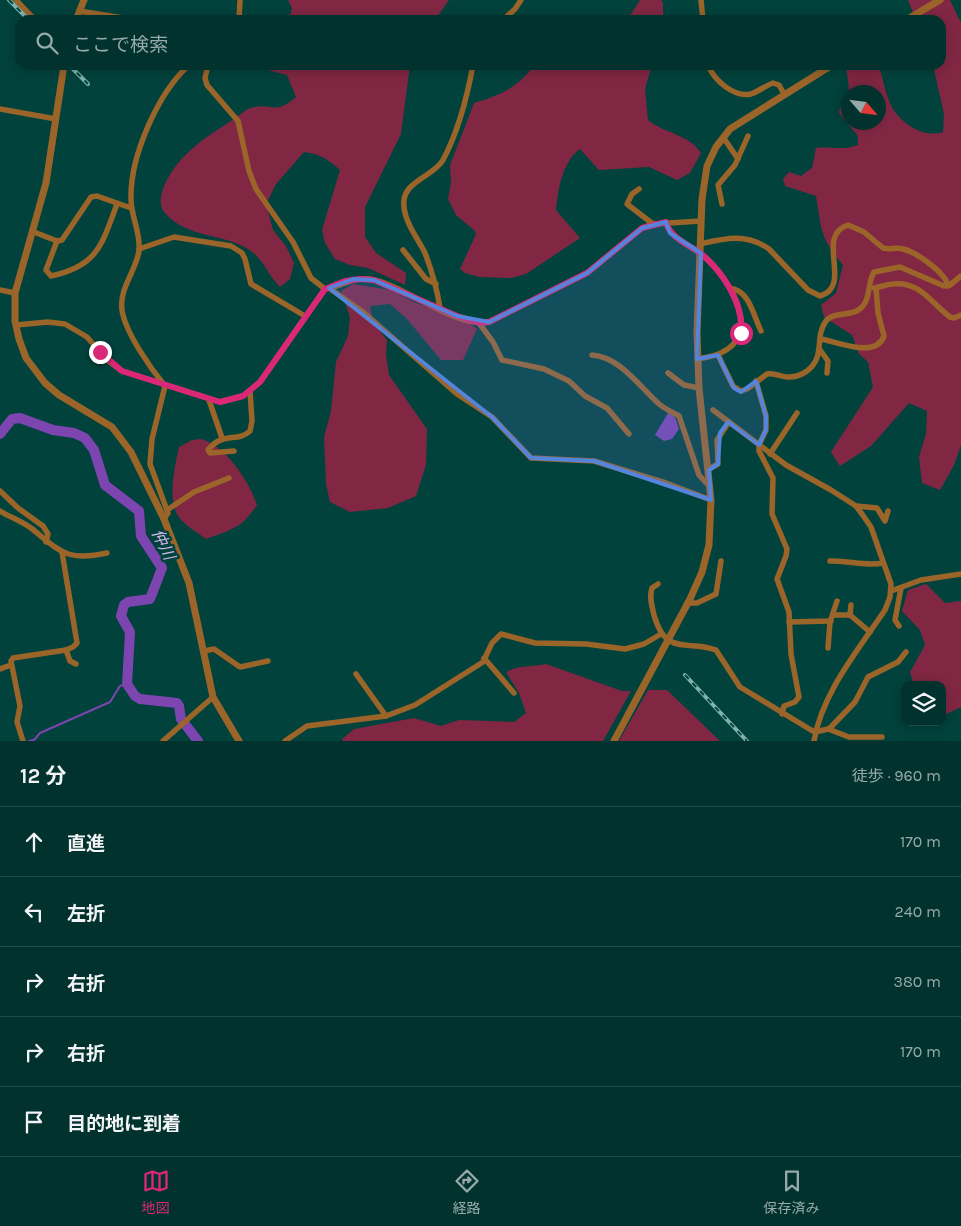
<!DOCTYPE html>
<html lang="ja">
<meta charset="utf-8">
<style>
body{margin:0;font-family:Karla,"Noto Sans JP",sans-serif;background:#0c3a35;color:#f1f3f6}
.controls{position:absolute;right:15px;bottom:15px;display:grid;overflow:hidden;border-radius:10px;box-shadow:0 2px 12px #0003}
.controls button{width:45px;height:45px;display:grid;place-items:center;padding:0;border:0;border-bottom:1px solid #234d49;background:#02322d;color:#f1f3f6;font:25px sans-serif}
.compass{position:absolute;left:841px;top:85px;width:45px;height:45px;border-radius:50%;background:#02322d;box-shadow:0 2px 12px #0003;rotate:118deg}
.stop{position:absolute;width:15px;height:15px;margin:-11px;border:4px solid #db2777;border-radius:50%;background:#fff}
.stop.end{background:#db2777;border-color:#fff;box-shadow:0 1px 5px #0008}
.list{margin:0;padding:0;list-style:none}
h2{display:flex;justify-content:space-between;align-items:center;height:65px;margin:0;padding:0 20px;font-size:21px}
h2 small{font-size:16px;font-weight:400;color:#96aaaa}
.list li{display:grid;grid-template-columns:32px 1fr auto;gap:15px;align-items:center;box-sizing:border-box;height:70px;padding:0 20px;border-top:1px solid #234d49}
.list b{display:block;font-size:19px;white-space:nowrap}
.list em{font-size:16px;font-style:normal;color:#96aaaa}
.icon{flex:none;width:28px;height:28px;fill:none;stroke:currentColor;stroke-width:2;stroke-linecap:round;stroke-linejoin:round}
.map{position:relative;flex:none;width:961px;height:741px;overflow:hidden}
.search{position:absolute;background:#02322d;box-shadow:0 2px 12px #0003;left:15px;right:15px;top:15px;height:55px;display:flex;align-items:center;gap:12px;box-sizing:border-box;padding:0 18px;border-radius:15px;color:#96aaaa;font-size:19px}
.sheet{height:415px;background:#02322d}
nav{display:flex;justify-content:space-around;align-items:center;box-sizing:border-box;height:70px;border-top:1px solid #234d49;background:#02322d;font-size:14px;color:#96aaaa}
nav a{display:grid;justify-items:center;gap:2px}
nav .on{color:#db2777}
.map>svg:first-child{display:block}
</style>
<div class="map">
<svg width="961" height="741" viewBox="0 0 961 741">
<rect width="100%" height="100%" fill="#02423c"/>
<!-- green -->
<g fill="#812744" fill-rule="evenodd">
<polygon points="288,0 449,0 435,20 289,20 292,8"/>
<polygon points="640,0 661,0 663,3 663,20 622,20 631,14"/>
<path d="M908 0H950L961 23V445L954 465 940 490 922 483 919 457 926 434 927 411 909 403 871 446 840 466 831 452 873 387 868 362 859 354 852 335 824 317 821 305 836 293 843 265C820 237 822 232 816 196L785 186 783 179 789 172 801 176 812 168 816 148C833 146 842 151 858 145V136L839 113C839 107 845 105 847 100 851 90 847 77 846 67L848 65H879C882 77 885 91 890 103 898 122 923 139 943 132L944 114 933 65H941V20H916ZM848 92H878V122H848Z"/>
<path d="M248 65H410L401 134 365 207V237L376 253 406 273 405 285 368 268 350 265 335 259 325 243 322 230 340 170C328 159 320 154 304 152L276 184 266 204 273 230 286 246 294 263 290 279 280 287C262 268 265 256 238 244 214 234 185 235 166 214 159 208 160 197 163 189 176 156 203 139 231 121 237 117 244 111 250 108 271 102 275 116 296 97L287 75Z"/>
<path d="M535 65H652L645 89 648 120C665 134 689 134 701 153L690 173 677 180 649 167 599 170 580 149C562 162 558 190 556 210L580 238 526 274 511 278 479 277 465 273 460 269 476 234 474 230 456 215 448 199 451 183 450 165 474 103C502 95 516 88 535 65Z"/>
<path d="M353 284 390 290 414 302 469 323 477 329 463 360H441L407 319 390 304 370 306C371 320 379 330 387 340L386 355 389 375 427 429 426 465 416 496 388 508 350 512 330 502 326 484 324 437 331 411 336 362 348 336 350 317 341 291Z"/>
<path d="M201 439C226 446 249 481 257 505 242 528 231 530 206 539 197 532 185 526 178 516 167 498 175 466 179 447L192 440Z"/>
<polygon points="926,584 945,603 961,601 961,707 942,716 942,685 914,685 910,672 925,645 920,630 902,611 908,590"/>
<path d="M546 664 622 691H631L603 741H343L342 739 354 729 414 718 441 726 459 720 514 722 526 713 519 693 506 672C519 665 531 667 546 664Z"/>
<polygon points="648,690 667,690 720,741 619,741"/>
</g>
<!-- water -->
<polygon fill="#7c45b0" points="668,413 675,417 679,429 672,439 664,441 655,435"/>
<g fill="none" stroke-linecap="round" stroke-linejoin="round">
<!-- stream -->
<polyline stroke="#7c45b0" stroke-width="2" points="29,741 34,740 40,733 110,702 120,686 127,684"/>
<!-- river -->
<polyline stroke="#7c45b0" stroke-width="10" points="0,434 12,419 20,418 53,430 74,433 85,438 94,450 105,485 139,511 141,536 162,568 150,599 128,602 124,605 121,616 130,632 127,684 135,696 140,699 177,703 179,706 181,719 198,741"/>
<!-- minor -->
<g stroke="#9b652a" stroke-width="5.5">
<polyline points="16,0 35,20"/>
<polyline points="701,0 703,20"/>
<polyline points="79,11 136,20"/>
<polyline points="239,20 240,0"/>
<polyline points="503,20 515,9 521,0"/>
<polyline points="208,65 205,78 207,85 238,121 249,171 256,189 293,242 311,278 325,289"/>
<path d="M708 65C714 80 734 98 751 94 759 91 765 86 773 83L779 85 784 94"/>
<polyline points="0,109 56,119"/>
<polyline points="723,137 738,159"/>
<polyline points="639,189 632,194 627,204 653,224"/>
<polyline points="722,204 718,185 735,165 748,136"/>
<path d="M666 222C671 240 693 246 706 258 740 291 768 351 697 359"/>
<polyline points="34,232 57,241 62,240 91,197 97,196 131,208"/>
<path d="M57 241 46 270 51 276C98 266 102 244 117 204"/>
<path d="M700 244C726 238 746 233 769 249L808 290 820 296C854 286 814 236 848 225L864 232 883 248C890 250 896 247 903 249 916 252 946 273 948 286"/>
<polyline points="139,249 174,237 231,246 242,253 245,259 251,284 305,316"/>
<polyline points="403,250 426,279 436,284"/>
<polyline points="329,288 363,312 457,394 492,417 531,458 594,461 666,483 711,500"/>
<path d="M730 288C750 291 753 315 761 331"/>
<path d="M874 288C881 287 887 284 893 284 920 281 931 303 950 317L954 318 961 315"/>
<polyline points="0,290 15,293"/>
<path d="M440 308C437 289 432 271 425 253 417 237 402 219 404 200 406 181 435 175 443 160 459 130 467 98 473 65"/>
<polyline points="479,323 493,342 502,360 544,369 569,381 585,396 607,408 629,434"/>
<path d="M16 325 48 322 65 324 87 337 107 360 122 371 220 402 243 396 260 382 325 289C341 287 351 277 370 279 405 285 454 328 489 322L587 273 642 228 653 224 701 221"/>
<path d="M821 339C838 342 876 359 884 336L878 313 876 288"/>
<polyline points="820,350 828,361 827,373"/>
<path d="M592 355C620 357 639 386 659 404 665 409 672 412 679 416L699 475 710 487"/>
<path d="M718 355 733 386 741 391 747 389 767 374C775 372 782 378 789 377 796 377 803 374 807 371 826 357 814 337 826 321 834 311 852 317 861 308 871 299 867 283 874 272L900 267 944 286 950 285 961 276"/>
<polyline points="668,373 684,385 699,388"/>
<polyline points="756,381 766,416 766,430 759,445 759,451 773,478 772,514 787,549 786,556 777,579 789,612 791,654 799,697 795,702 784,706 782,714"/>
<polyline points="209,400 222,438"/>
<polyline points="713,410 729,422"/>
<path d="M234 451 210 453 208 450C223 431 237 443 250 431L252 421 250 391"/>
<polyline points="770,454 797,413"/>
<path d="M709 469 718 464 717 440 729 422 786 465 831 490 856 506 862 514 871 527 891 584 890 597 885 610C858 650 822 693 814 741"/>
<polyline points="0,491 18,508 43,526 48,534 46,542"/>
<polyline points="856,506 877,508 885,521 888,511"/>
<polyline points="167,510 194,492 229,478"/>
<path d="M0 511C10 517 21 521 31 528 60 551 66 562 107 553"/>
<path d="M164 519 168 513 150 464 152 439 165 386C151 369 125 332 122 310 119 288 136 271 139 251 141 233 131 217 131 199 130 156 158 93 189 65"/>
<path d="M830 561C848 560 866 567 883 563"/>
<path d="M658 584 652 588C649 597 652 607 654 615 666 658 689 639 716 650L740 687 811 730 815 732 828 729 849 737H882"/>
<polyline points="891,591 921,580 961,574"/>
<polyline points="687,603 697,603 716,594 721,561"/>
<polyline points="834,615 850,615 870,632"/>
<polyline points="850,615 851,605"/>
<polyline points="789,622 831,621"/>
<polyline points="899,626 895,620 901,588"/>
<polyline points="828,648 830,622 837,601"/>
<polyline points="66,650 70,661 76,664"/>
<polyline points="204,651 214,649 240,667 268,661"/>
<polyline points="484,658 514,693"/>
<polyline points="0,669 11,665"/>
<polyline points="356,674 386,716"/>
<polyline points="829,729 855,702 868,677 898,662 906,652"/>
<polyline points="23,741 17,722 20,706 11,661 13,658 66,650 73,647 77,643 62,552"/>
<polyline points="163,741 213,697"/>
<polyline points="285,741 307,726 386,716 415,705 483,662 492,643 501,634 535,643 586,644 625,649 644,644 661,634"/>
</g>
<!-- tertiary -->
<g stroke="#9b652a" stroke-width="7">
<polyline points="76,20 84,0"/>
<polyline points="906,20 940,0"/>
<polyline points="64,65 46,183 15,293 15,321 19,339 26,358 45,383 59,395 112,427 131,452 164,519 189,583 213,697 239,741"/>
<polyline points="614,741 690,599 702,572 709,545 711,500 699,388 697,332 702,199 707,166 716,147 730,129 832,65"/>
</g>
<!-- rail casing -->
<g stroke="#7fb3ac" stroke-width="4">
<g id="rail">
<polyline points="9,0 29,20"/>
<polyline points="69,65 88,84"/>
<polyline points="685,675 747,741"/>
</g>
</g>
<!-- rail -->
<use href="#rail" stroke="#02423c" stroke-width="2" stroke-dasharray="5.5" stroke-linecap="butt"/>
</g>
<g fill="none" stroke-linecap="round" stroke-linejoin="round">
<!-- route -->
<path stroke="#db2777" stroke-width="6" d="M100 352 122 371 220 402 243 396 260 382 325 289 345 281 360 279 374 280 457 316 479 323 489 322 587 273 642 228 666 222C670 238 688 244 700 253 722 270 744 304 741 333"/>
</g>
<!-- marked area -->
<path fill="#5484db" fill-opacity="0.2" stroke="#5484db" stroke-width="4" stroke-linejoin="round" d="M666 222 670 233 701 253 697 359 718 355 734 388 741 392 756 381 766 416V430L759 445 728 422 720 433 718 464 709 470 711 500 594 461 531 458 492 417 329 288 353 279 374 280 457 316 489 322 587 273 642 228Z"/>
<g text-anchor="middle" stroke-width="5" stroke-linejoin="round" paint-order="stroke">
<!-- water labels -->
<g font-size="16" font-style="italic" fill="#ceb6ec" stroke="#02423c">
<text transform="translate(164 544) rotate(64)" y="6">仲川</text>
</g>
</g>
</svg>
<div class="controls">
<button><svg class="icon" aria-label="layers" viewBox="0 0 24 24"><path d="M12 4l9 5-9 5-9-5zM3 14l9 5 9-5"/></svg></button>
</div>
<svg class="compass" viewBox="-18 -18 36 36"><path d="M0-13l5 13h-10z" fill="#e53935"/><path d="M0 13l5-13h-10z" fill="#96aaaa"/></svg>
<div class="stop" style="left:741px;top:333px"></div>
<div class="stop end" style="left:100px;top:352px"></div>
<div class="search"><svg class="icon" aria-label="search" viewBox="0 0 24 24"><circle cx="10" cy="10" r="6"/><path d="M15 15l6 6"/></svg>ここで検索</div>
</div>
<section class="sheet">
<h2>12 分<small>徒歩 · 960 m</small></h2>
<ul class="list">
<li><svg class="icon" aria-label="ahead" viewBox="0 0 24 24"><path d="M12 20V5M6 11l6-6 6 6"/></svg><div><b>直進</b></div><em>170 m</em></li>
<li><svg class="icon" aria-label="left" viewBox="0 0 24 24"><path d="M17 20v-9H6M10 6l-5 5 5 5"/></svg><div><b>左折</b></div><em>240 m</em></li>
<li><svg class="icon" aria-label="right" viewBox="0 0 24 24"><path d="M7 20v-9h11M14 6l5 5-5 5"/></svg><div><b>右折</b></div><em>380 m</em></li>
<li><svg class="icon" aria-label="right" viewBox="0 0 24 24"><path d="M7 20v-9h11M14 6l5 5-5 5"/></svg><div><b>右折</b></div><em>170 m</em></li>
<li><svg class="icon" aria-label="arrive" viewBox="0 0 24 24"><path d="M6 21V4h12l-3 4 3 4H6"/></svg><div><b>目的地に到着</b></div></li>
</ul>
</section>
<nav>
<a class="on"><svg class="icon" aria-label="map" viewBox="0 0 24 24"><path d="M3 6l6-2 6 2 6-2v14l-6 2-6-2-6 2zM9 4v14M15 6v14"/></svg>地図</a>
<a><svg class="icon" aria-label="directions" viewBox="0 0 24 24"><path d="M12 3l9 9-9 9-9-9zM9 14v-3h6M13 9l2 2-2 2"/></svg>経路</a>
<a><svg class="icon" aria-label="saved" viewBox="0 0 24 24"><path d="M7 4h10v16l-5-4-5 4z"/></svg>保存済み</a>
</nav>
